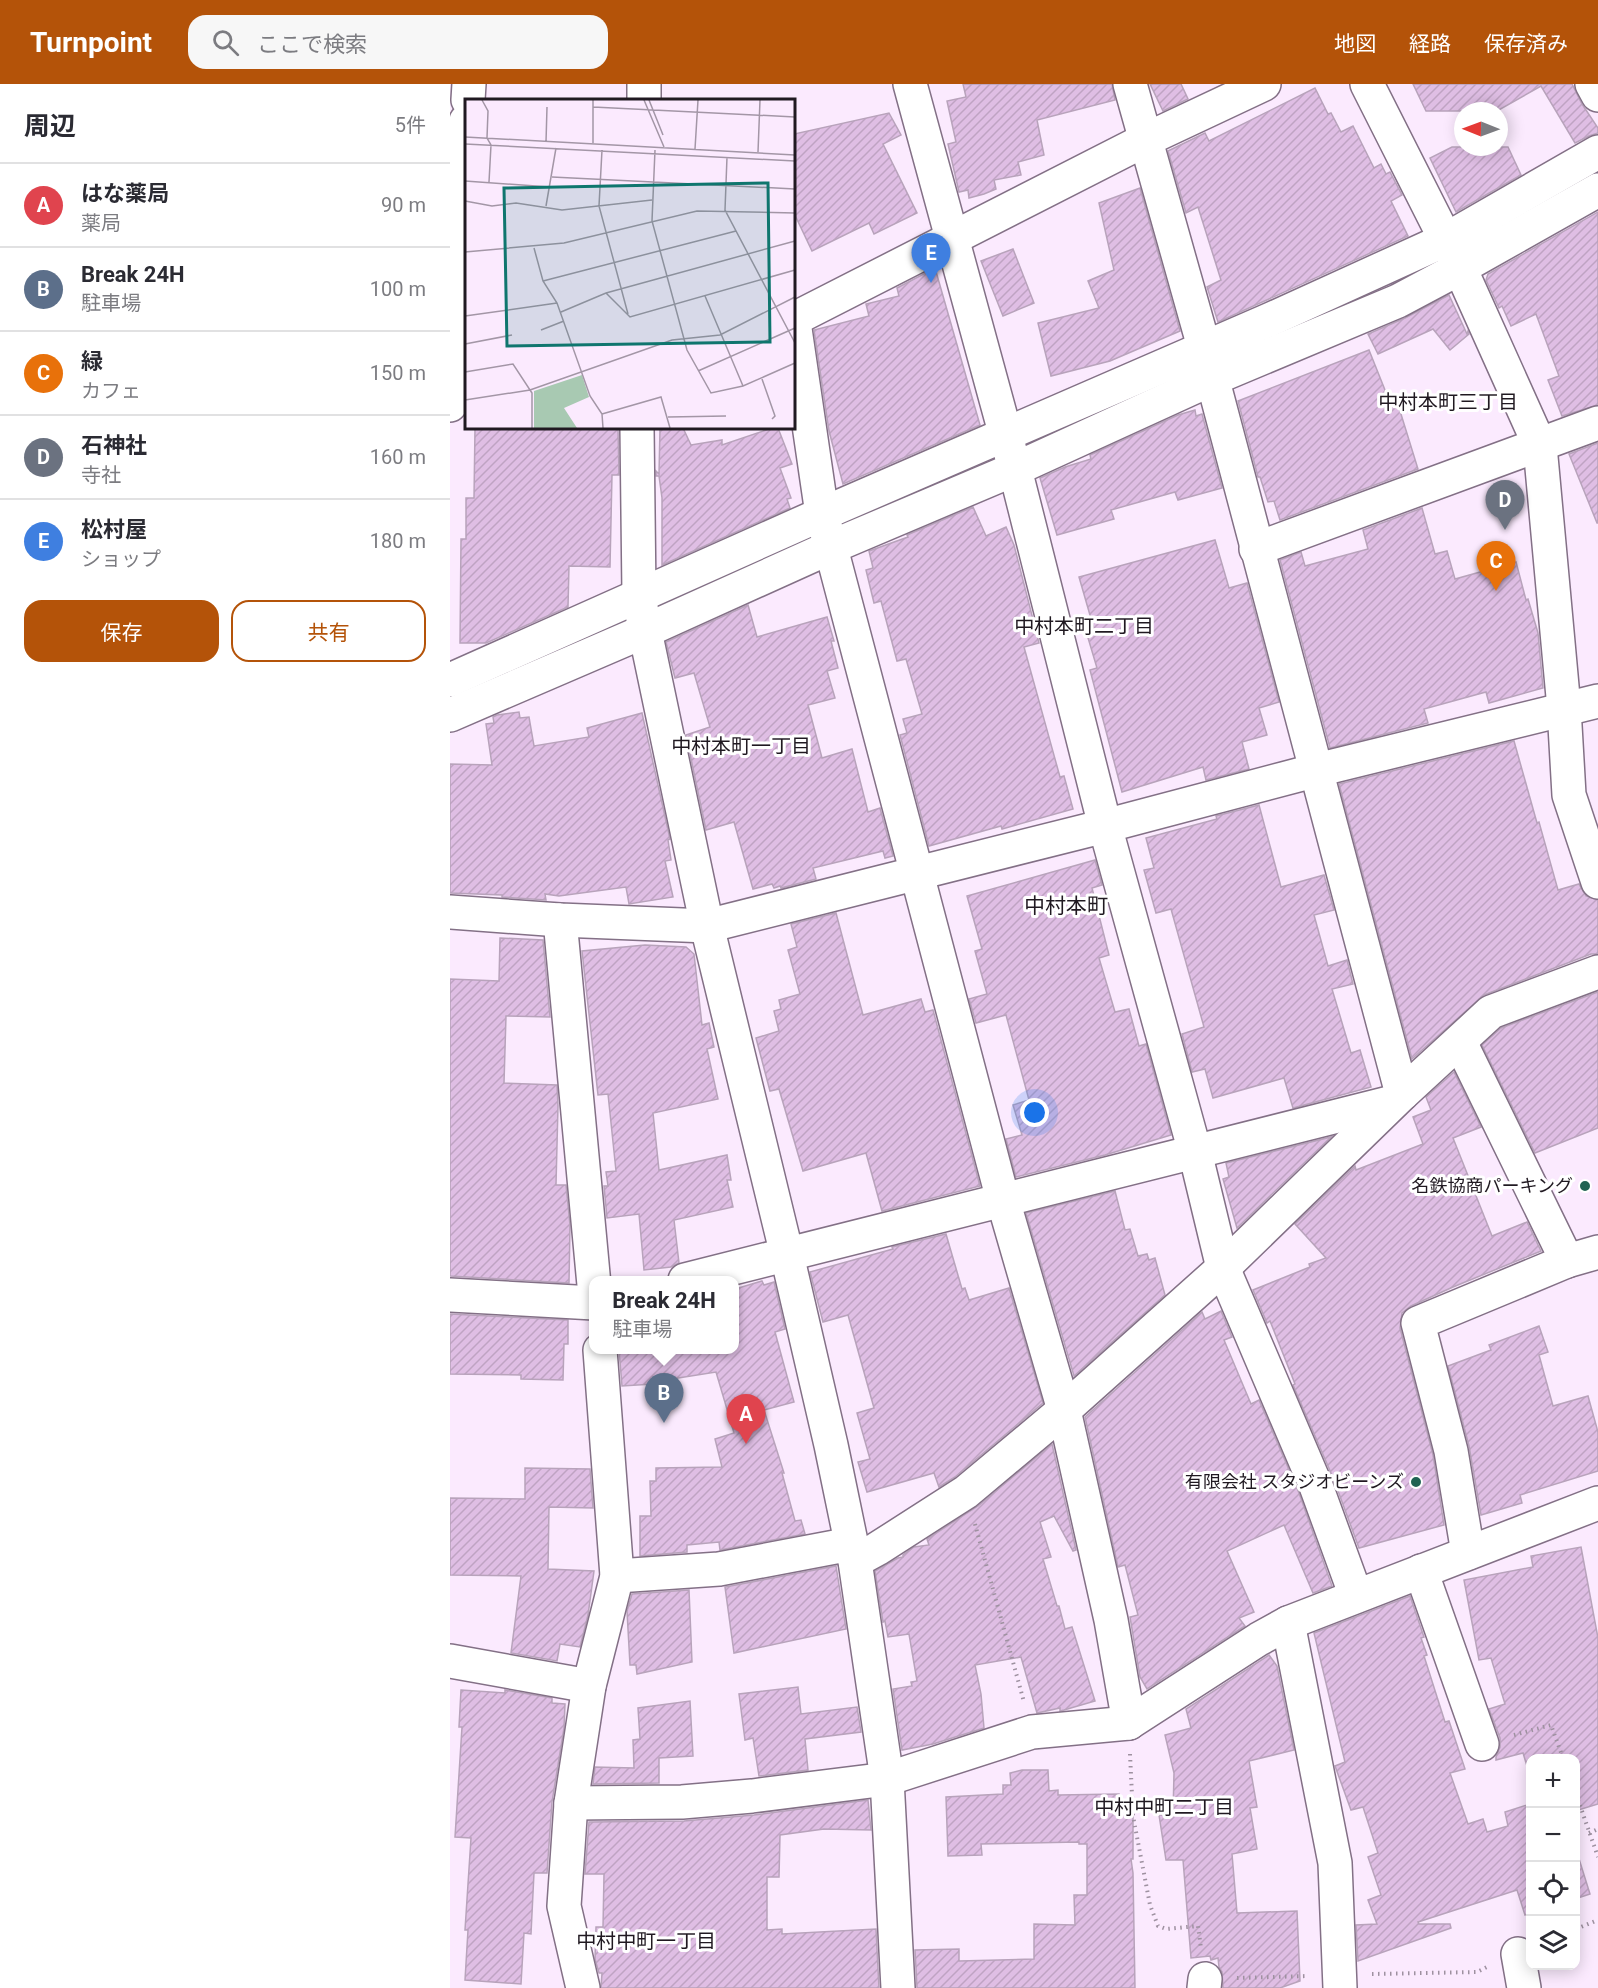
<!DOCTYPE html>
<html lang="ja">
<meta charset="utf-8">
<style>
body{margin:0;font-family:Roboto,"Noto Sans JP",sans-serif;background:#f7f7f7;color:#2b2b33}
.controls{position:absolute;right:18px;bottom:18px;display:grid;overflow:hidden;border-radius:12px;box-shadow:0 3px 15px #0003}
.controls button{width:54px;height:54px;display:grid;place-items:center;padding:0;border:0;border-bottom:2px solid #e1e1e2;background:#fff;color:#2b2b33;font:30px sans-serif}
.compass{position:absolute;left:1004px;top:18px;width:54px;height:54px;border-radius:50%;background:#fff;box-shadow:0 3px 15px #0003;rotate:271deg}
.you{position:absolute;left:585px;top:1029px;width:21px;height:21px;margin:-15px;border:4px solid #fff;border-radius:50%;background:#1a73e8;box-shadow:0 0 0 9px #1a73e833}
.badge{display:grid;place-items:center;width:39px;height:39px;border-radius:50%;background:#b45309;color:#fff;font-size:20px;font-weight:700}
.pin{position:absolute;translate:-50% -50px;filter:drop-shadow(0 2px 3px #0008)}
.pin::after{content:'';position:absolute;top:32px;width:21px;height:18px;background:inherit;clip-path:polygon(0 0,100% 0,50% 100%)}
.popup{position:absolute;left:139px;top:1192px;width:150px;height:78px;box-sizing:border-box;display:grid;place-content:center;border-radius:12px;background:#fff;filter:drop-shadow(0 2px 4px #0005);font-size:20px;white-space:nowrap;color:#7c7c81}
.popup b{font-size:22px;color:#2b2b33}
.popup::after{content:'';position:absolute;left:50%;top:100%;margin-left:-12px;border:12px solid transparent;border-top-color:#fff}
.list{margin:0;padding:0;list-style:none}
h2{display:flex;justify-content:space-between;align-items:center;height:78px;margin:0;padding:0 24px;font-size:26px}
h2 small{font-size:20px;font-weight:400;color:#7c7c81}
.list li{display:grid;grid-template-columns:39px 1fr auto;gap:18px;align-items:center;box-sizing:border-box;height:84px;padding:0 24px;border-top:2px solid #e1e1e2}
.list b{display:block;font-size:22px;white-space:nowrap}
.list p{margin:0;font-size:20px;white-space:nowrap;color:#7c7c81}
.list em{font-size:20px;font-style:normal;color:#7c7c81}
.actions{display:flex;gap:12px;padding:18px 24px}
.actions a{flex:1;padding:14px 0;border:2px solid #b45309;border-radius:18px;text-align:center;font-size:21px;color:#b45309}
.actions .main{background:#b45309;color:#fff}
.icon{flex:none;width:33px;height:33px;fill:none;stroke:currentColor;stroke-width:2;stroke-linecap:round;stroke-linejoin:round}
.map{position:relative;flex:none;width:1148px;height:1904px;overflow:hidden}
header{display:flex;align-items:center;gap:36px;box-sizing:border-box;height:84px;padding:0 30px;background:#b45309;color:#fff}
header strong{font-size:28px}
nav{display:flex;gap:33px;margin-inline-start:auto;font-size:21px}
.search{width:420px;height:54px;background:#f7f7f7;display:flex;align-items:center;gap:15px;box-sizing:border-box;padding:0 21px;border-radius:18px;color:#7c7c81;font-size:22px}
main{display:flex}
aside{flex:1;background:#fff}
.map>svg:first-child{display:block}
</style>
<header>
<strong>Turnpoint</strong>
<div class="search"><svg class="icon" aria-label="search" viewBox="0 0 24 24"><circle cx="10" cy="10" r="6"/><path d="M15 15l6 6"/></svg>ここで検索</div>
<nav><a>地図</a><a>経路</a><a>保存済み</a></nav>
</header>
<main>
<aside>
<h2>周辺<small>5件</small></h2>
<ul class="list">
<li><span class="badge" style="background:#e0444e">A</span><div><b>はな薬局</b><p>薬局</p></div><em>90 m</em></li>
<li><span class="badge" style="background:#5c6f8a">B</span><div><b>Break 24H</b><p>駐車場</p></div><em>100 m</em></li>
<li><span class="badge" style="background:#e8710a">C</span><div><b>緑</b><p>カフェ</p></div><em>150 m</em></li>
<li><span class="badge" style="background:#6b7280">D</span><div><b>石神社</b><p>寺社</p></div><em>160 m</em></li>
<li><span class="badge" style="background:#3f7fe0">E</span><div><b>松村屋</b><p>ショップ</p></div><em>180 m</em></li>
</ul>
<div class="actions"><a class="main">保存</a><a>共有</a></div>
</aside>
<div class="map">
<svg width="1148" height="1904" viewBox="0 0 1148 1904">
<defs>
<pattern id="building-hatch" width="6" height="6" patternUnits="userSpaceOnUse" patternTransform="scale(1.5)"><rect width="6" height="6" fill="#dfbee4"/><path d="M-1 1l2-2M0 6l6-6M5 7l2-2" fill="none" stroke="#bfa3c3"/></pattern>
</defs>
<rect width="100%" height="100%" fill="#fbeafe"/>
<!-- building -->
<g fill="url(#building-hatch)" stroke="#b8a3bb" stroke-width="1.5">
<polygon points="513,0 662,0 665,16 587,36 594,71 568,78 571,91 544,96 546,105 534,110 519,114 518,106 509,108 498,60 506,58 497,17 516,13"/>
<polygon points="700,0 731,0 738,15 713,27"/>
<polygon points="963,0 1122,0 1132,20 1148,44 1148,49 1139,52 1125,59 1091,2 1047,27 976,27"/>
<polygon points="865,4 878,30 881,29 891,48 903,42 924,84 931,80 936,90 940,88 952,111 941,117 958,152 768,238 757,203 771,196 748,123 736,129 718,67 755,49 759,57"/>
<polygon points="439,29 451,51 433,60 467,129 424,150 419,139 362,167 344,129 344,50"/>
<polygon points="1002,63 1058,63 1071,91 1006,128 980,74"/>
<polygon points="690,104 730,247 660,277 601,292 588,239 649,224 638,197 664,186 649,119"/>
<polygon points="1148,128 1148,321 1112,332 1098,296 1109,292 1086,230 1061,242 1052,222 1049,224 1036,196 1038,190"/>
<polygon points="563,165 584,219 553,232 531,177"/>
<polygon points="485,184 530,341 393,400 379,347 364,246 419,232 416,220 449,212 447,204"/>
<polygon points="999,211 1017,250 1018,247 1019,250 1000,266 983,245 928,270 918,250 955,234"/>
<polygon points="919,266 939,316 946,314 968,385 830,436 824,417 818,418 810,393 808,393 788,317"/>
<polygon points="745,326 746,332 752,330 772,404 728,416 725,408 661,426 664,435 607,451 590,394 615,383 641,375 640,371 728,331"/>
<polygon points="25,344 168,344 169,391 162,391 160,483 119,482 118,523 36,559 10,559 11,455 16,455 16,414 24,414"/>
<polygon points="210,344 233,344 241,361 272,356 272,361 322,344 328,344 342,380 330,384 341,414 337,415 340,424 212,481 212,414 209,392 206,392 206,387 209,390"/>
<polygon points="1148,359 1148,439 1147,439 1119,370"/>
<polygon points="523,423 536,452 556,443 564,461 589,559 574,563 610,693 614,692 623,725 552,745 551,742 479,762 450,651 457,649 453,635 472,630 456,575 447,577 431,517 424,519 416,486 423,484 419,467 458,453 457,451"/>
<polygon points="972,424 985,470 997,467 1005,495 1066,478 1076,516 1078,515 1088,549 1093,604 1039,619 1036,608 974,625 978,639 880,664 830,476 851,468 855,482 918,465 913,446"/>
<polygon points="765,456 779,504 797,499 829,618 809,624 817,651 792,658 799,685 756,696 753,683 672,708 640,586 647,584 636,547 644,545 629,493"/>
<polygon points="298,521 307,553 377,533 384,557 381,557 388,584 377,587 385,614 358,621 372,674 402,665 418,728 430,724 443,772 435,774 433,767 363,784 366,795 331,804 330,802 324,804 322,800 303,805 284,738 256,746 236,651 260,643 244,589 225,594 216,558"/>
<polygon points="69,628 70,634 79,633 84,662 139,653 137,644 192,629 220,755 218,756 221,776 215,777 223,813 179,820 176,803 109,812 95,810 96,816 52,813 52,811 0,809 0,680 42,681 36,640 44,639 43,633 47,631"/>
<polygon points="1064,657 1087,739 1089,738 1108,806 1129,800 1136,812 1148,816 1148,870 1141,870 1034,911 962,975 889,700"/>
<polygon points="809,721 831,803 874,791 884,826 864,831 878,882 897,876 903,900 882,905 901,969 910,966 921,1003 843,1024 834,994 763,1014 755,985 742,988 732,950 754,943 721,825 706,829 694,786 704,784 696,754 767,735 766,732"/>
<polygon points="645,776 652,801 642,804 659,871 649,874 665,928 679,925 689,962 696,960 721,1051 655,1071 566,1093 556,1055 572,1051 563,1021 579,1016 556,931 526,939 519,915 537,910 525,867 532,865 517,812"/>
<polygon points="386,829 413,931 471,915 475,928 483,926 530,1102 432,1127 416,1069 353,1087 329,1005 320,1007 306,954 329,947 324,927 331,925 329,916 350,910 338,866 347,863 341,840"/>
<polygon points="50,854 93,856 100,933 56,932 54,999 107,1001 108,1022 106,1101 116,1101 120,1141 119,1199 0,1192 0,895 49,897"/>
<polygon points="195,861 236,863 244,870 252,941 259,939 264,963 257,965 268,1015 203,1029 209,1086 277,1071 281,1096 277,1096 283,1123 224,1136 229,1179 221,1183 194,1186 189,1130 157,1134 154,1102 158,1102 156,1088 166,1087 158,1010 148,1011 132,867"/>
<polygon points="1148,908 1148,1044 1085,1069 1032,961 1051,944"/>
<polygon points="1004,988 1031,1043 1003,1054 1042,1152 1077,1138 1091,1167 1003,1203 961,1222 952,1229 950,1244 983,1371 994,1441 909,1464 884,1396 843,1301 845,1300 820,1237 817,1239 803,1206 860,1183 859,1180 876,1174 845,1140 905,1082 906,1086 973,1060 963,1033 981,1026 976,1013"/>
<polygon points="881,1053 787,1144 773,1095 779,1093 776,1079"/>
<polygon points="665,1107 675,1146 680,1145 688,1172 697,1170 699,1176 705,1174 715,1211 624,1292 576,1129"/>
<polygon points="496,1150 512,1205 515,1204 519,1216 559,1204 593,1319 505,1393 489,1403 484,1389 417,1408 408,1378 420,1375 407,1329 424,1324 398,1231 373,1238 360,1188 443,1165 442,1163"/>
<polygon points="312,1197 314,1201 324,1198 335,1245 325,1248 344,1318 314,1326 334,1389 332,1389 345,1437 351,1436 355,1450 270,1466 269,1458 237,1461 237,1468 190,1472 190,1432 201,1432 200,1397 206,1397 206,1384 272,1383 265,1355 284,1349 266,1288 203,1298 203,1300 172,1302 169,1266 285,1266 285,1205"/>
<polygon points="771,1227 782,1253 774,1256 801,1320 809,1316 849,1409 882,1502 863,1509 834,1441 777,1467 804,1528 789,1534 795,1542 697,1605 690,1593 680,1533 688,1531 675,1481 668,1483 635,1333 752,1228 755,1235"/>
<polygon points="0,1230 118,1236 118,1260 114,1260 113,1296 71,1295 71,1291 0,1290"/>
<polygon points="1089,1242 1098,1268 1089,1271 1103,1322 1138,1312 1148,1348 1148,1387 1070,1411 1072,1419 1031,1431 1019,1362 998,1282 1041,1266 1039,1261"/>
<polygon points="602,1360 626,1466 623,1467 604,1432 590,1438 601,1473 593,1475 607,1522 609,1522 615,1545 622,1543 645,1617 614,1626 610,1627 610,1624 587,1629 571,1573 525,1581 531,1610 534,1644 483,1660 452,1666 443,1605 462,1602 461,1598 467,1597 459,1550 438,1553 435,1537 433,1538 425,1487 448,1474 453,1473 453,1471 464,1463 479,1461 477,1455 528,1422"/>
<polygon points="75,1384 140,1385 143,1424 99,1423 98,1485 144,1487 138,1531 130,1563 110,1560 107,1577 61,1569 71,1492 0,1491 0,1414 75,1415"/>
<polygon points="1131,1463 1148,1554 1148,1720 1125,1727 1125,1674 1080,1674 1080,1692 1073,1669 1046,1676 1046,1673 1050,1663 1050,1654 1039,1625 1055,1620 1041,1574 1029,1576 1014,1496 1083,1483 1081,1472"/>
<polygon points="386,1482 396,1545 284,1569 275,1503"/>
<polygon points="239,1506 242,1578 187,1590 186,1581 180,1581 177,1527 182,1510"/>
<polygon points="960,1512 974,1553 971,1554 977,1571 974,1572 995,1638 999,1637 1015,1685 1000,1689 1018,1740 1033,1735 1037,1748 1058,1742 1055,1728 1080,1720 1080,1829 1075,1831 1067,1806 968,1838 969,1840 1000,1840 1001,1844 908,1877 906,1841 927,1840 918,1816 931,1811 918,1773 928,1769 913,1723 901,1726 885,1682 895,1678 864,1549"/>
<polygon points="819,1571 827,1582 844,1666 799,1677 807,1723 800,1724 807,1765 782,1770 787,1829 847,1827 850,1897 830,1904 773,1904 772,1888 769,1883 768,1874 761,1876 760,1872 741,1874 733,1776 716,1776 709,1731 723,1731 724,1689 715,1651 741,1644 736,1625"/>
<polygon points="348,1603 351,1630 407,1623 411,1648 355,1655 358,1686 309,1692 303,1654 295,1656 289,1610"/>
<polygon points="11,1606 55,1609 55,1606 102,1614 102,1619 115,1620 114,1644 102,1718 97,1789 84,1789 81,1850 74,1849 71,1900 15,1896 18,1846 15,1846 21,1754 5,1753 12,1643 9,1643"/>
<polygon points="240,1617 243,1672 209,1674 209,1699 143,1700 145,1683 184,1684 183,1656 190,1655 188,1624"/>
<polygon points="572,1686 598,1686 599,1707 608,1706 608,1711 669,1710 669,1730 683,1731 683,1775 681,1775 683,1789 685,1904 467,1904 465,1866 509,1865 509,1877 584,1875 584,1840 625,1841 624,1811 637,1811 637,1760 629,1760 629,1758 531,1760 532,1771 498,1772 496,1713 553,1710 553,1701 561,1701 560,1689"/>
<polygon points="418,1716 421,1746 374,1745 330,1751 329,1793 317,1793 317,1846 332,1845 332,1850 426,1845 429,1904 151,1904 152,1889 149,1889 145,1875 146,1843 153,1843 154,1790 135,1790 139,1738 234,1737 304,1731"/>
<polygon points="1125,1762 1140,1810 1125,1815"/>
</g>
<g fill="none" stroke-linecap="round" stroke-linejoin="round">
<!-- minor casing -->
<g stroke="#837086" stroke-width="36">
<g id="minor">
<polyline points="460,0 565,385 655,742 745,1068 773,1184 866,1402 906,1512"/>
<polyline points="680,0 754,263 952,1010"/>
<polyline points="917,0 1010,184 1090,362 1114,624 1119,711 1148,798"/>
<polyline points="1142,0 1148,11"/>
<polyline points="18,16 19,0"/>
<polyline points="194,16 194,0"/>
<polyline points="344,235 695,56 814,0"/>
<polyline points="344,238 372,430 553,1116 614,1326 661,1536 679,1639"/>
<polyline points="0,321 16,37"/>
<polyline points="187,344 189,511 195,547 257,842 337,1171 381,1361 405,1477 437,1695 448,1904"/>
<polyline points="806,465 1148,339"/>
<polyline points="0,596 372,430 819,236 995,156 1148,68"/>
<polyline points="0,631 195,547 381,463 565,385 762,295 948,217 1010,184 1148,106"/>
<polyline points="0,828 110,836 257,842 655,742 867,686 1148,617"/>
<polyline points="110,836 144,1201"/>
<polyline points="1010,958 1117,1177"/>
<polyline points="235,1196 943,1018"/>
<polyline points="0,1211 144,1219"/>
<polyline points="1018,1469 1001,1367 968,1239 1117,1177 1148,1168"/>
<polyline points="405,1477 427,1465 516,1408 614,1326 773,1184 952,1010 1041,928 1148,888"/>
<polyline points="971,1487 1032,1660"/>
<polyline points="167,1492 269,1485 401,1460"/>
<polyline points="838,1539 885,1779 890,1904"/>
<polyline points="0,1577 139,1602"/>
<polyline points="121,1719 232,1718 302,1712 437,1695 582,1648 679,1639 809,1555 838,1539 1148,1419"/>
<polyline points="1068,1870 1074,1904"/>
<polyline points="133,1904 114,1822 121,1719 139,1602 167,1492 150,1266"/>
<polyline points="754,1904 755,1895"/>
</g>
</g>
<!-- path -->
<g stroke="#9e91a0" stroke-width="4" stroke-dasharray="1.5 4.5" stroke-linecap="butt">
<polyline points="525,1440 574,1618"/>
<polyline points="1064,1651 1101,1641 1113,1674"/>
<polyline points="680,1670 683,1732 700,1821 708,1842 716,1845 748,1842 751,1864"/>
<polyline points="1126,1710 1148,1773"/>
<polyline points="1139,1749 1148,1745"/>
<polyline points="1126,1845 1148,1836"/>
<polyline points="922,1890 1027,1888 1037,1883"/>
<polyline points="787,1894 858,1892"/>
</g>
<!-- minor -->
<use href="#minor" stroke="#fff" stroke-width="33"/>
</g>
<!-- markers -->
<g fill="#216353" stroke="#fff" stroke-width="2">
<circle cx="1135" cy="1102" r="6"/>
<circle cx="966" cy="1398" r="6"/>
</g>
<g text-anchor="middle" stroke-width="6" stroke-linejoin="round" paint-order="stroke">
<!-- poi labels -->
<g font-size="18" fill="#201921" stroke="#fff" text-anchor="end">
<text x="1123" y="1108">名鉄協商パーキング</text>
<text x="954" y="1404">有限会社 スタジオビーンズ</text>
</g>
<!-- neighbourhood labels -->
<g font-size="20" fill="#201921" stroke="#fff">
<text x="998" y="325">中村本町三丁目</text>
<text x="634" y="549">中村本町二丁目</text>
<text x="291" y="669">中村本町一丁目</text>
<text x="714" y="1730">中村中町二丁目</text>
<text x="196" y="1864">中村中町一丁目</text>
</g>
<!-- quarter labels -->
<g font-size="21" fill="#201921" stroke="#fff">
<text x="616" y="829">中村本町</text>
</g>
</g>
<!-- overview -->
<g transform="translate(15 15)">
<rect width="330" height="330" fill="#fbeafe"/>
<path d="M117 276 124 298 99 309 112 329H69V292Z" fill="#a8c9b2"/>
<path fill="none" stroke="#a396a6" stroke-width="1.5" d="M17 1 23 12 22 39 26 46 24 83M179 1 199 48M184 1 198 36M128 8 330 18M0 38 330 56M81 43 82 8M128 44V1M0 45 330 62M230 50 233 1M137 51 134 107 163 215M190 51 187 122 222 251 246 294 278 287 330 264M293 53 295 1M262 58 260 111 330 244M87 78 330 90M0 82 85 88M0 102 27 107 51 104 97 111 187 101M81 107 91 49M69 149 78 182 92 204 125 297 137 315 138 329M0 153 99 144 232 112 330 114M78 182 271 132M141 194 165 218 330 171M240 197 278 287M96 213 141 194 330 142M0 217 92 204M76 231 99 222M0 245 47 236M233 272 330 229M0 273 48 265 67 294V329M297 280 310 317 307 320M0 301 65 291 207 241 255 236 330 198M137 315 196 298 205 329M203 318 261 317"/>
<path fill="#0f766e" fill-opacity="0.15" stroke="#0f766e" stroke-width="3" d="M303 84 305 243 42 247 39 89Z"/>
<rect width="330" height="330" fill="none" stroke="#201921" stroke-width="3"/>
</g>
</svg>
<div class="controls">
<button>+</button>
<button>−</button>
<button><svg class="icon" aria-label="locate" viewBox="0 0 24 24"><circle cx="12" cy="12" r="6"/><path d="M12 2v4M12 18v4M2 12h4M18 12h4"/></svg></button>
<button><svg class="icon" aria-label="layers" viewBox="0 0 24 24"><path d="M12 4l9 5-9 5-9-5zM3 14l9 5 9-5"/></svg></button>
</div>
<svg class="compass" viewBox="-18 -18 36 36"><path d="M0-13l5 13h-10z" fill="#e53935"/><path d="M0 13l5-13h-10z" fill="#7c7c81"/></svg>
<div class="you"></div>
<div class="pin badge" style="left:296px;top:1360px;background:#e0444e">A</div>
<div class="pin badge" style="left:214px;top:1339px;background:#5c6f8a">B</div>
<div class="popup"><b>Break 24H</b>駐車場</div>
<div class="pin badge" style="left:1046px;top:507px;background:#e8710a">C</div>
<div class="pin badge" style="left:1055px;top:446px;background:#6b7280">D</div>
<div class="pin badge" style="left:481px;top:199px;background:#3f7fe0">E</div>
</div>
</main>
